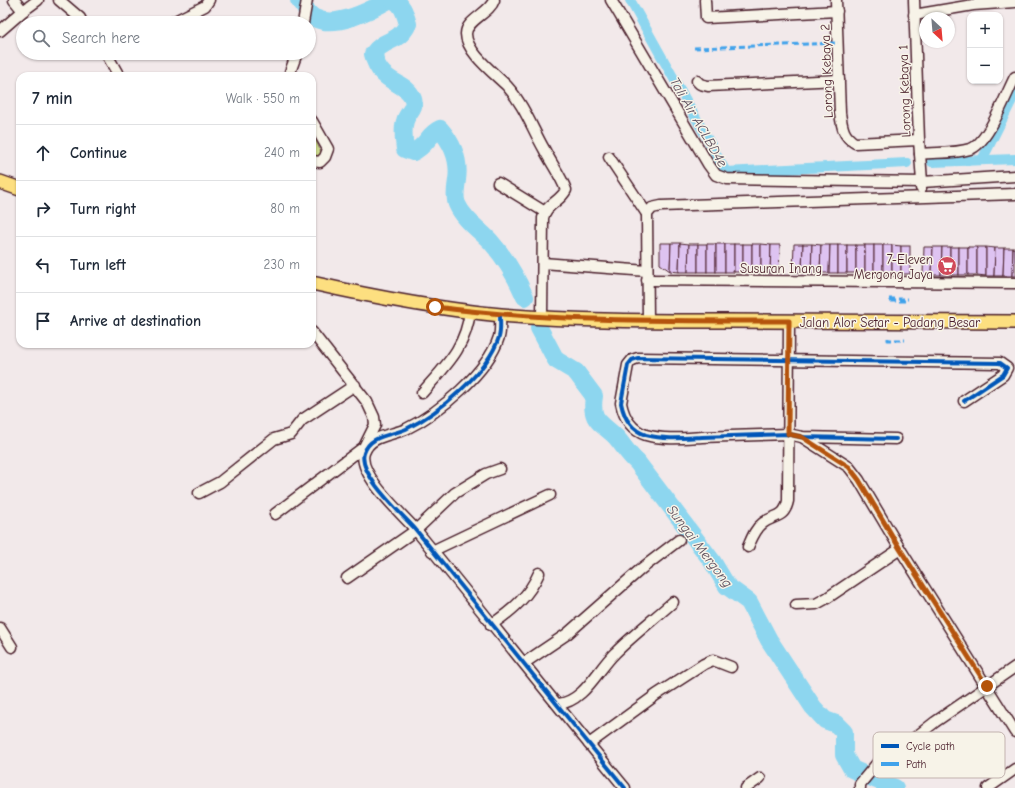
<!DOCTYPE html>
<meta charset="utf-8">
<style>
body{margin:0;font-family:"Comic Neue",sans-serif;background:#f2f2f3;color:#1f2937}
.controls{position:absolute;right:12px;top:12px;display:grid;overflow:hidden;border-radius:8px;box-shadow:0 1px 3px #0004}
.controls button{width:36px;height:36px;display:grid;place-items:center;padding:0;border:0;border-bottom:1px solid #e0e1e3;background:#fff;color:#1f2937;font:20px sans-serif}
.compass{position:absolute;left:919px;top:12px;width:36px;height:36px;border-radius:50%;background:#fff;box-shadow:0 1px 3px #0004;rotate:154deg}
.stop{position:absolute;width:12px;height:12px;margin:-9px;border:3px solid #b45309;border-radius:50%;background:#fff}
.stop.end{background:#b45309;border-color:#fff;box-shadow:0 1px 4px #0008}
.list{margin:0;padding:0;list-style:none}
h2{display:flex;justify-content:space-between;align-items:center;height:52px;margin:0;padding:0 16px;font-size:17px}
h2 small{font-size:13px;font-weight:400;color:#747a83}
.list li{display:grid;grid-template-columns:26px 1fr auto;gap:12px;align-items:center;box-sizing:border-box;height:56px;padding:0 16px;border-top:1px solid #e0e1e3}
.list b{display:block;font-size:15px;white-space:nowrap}
.list em{font-size:13px;font-style:normal;color:#747a83}
.icon{flex:none;width:22px;height:22px;fill:none;stroke:currentColor;stroke-width:2;stroke-linecap:round;stroke-linejoin:round}
.map{position:relative;flex:none;width:1015px;height:788px;overflow:hidden}
.search{position:absolute;background:#fff;box-shadow:0 1px 3px #0004;left:16px;top:16px;width:300px;height:44px;display:flex;align-items:center;gap:10px;box-sizing:border-box;padding:0 14px;border-radius:22px;color:#747a83;font-size:15px}
.panel{position:absolute;background:#fff;box-shadow:0 1px 3px #0004;left:16px;top:72px;width:300px;height:276px;border-radius:12px}
.map>svg:first-child{display:block}
</style>
<div class="map">
<svg width="1015" height="788" viewBox="0 0 1015 788">
<rect width="100%" height="100%" fill="#f2e9ea"/>
<filter id="ink" filterUnits="userSpaceOnUse"><feTurbulence type="fractalNoise" baseFrequency=".025" numOctaves="2"/><feDisplacementMap in="SourceGraphic" scale="8" xChannelSelector="R" yChannelSelector="G"/><feConvolveMatrix kernelMatrix="1 2 1 2 8 2 1 2 1" color-interpolation-filters="sRGB"/></filter>
<g filter="url(#ink)">
<!-- green -->
<polygon fill="#cfdc90" stroke="#8c7e5e" points="312,131 322,155 316,160 312,159"/>
<g fill="none" stroke-linecap="round" stroke-linejoin="round">
<!-- canal -->
<g stroke="#8dd6ef" stroke-width="10">
<polyline points="630,0 726,172 907,163"/>
<polyline points="982,160 1015,94"/>
<polyline points="932,162 1015,159"/>
</g>
<!-- river -->
<g stroke="#8dd6ef" stroke-width="18">
<path d="M299 0C304 6 308 15 315 18 335 29 371 10 389 0"/>
<path d="M393 0C403 4 405 14 408 24 397 45 385 37 373 54 380 85 406 80 413 99 416 108 407 113 405 121 402 130 404 140 405 149L413 152C428 145 427 135 440 129 453 144 460 160 457 180 456 187 454 197 457 204 464 220 480 230 491 242 506 259 516 276 525 297"/>
<path d="M539 328 556 360 576 372 594 396C590 422 601 422 616 437 624 446 627 453 637 462L712 561 727 586 749 602 769 640 813 707 825 720 836 724 844 732V755L852 769 895 788"/>
</g>
</g>
<!-- building -->
<g fill="#dec3f1" stroke="#4a1f2b">
<polygon points="660,243 671,243 670,271 660,264"/>
<polygon points="671,243 680,243 679,272 670,271"/>
<polygon points="680,243 689,244 688,272 679,272"/>
<polygon points="689,244 698,244 698,272 688,272"/>
<rect x="698" y="244" width="9" height="28"/>
<rect x="707" y="244" width="9" height="28"/>
<rect x="716" y="244" width="9" height="28"/>
<rect x="725" y="244" width="9" height="28"/>
<rect x="734" y="244" width="9" height="28"/>
<rect x="743" y="244" width="9" height="28"/>
<polygon points="752,244 761,244 761,273 752,272"/>
<polygon points="761,244 771,245 770,273 761,273"/>
<polygon points="794,244 803,244 802,272 793,272"/>
<polygon points="803,244 812,244 811,273 802,272"/>
<polygon points="812,244 821,245 820,273 811,273"/>
<polygon points="771,245 780,245 779,273 770,273"/>
<polygon points="821,245 830,245 829,273 820,273"/>
<polygon points="830,245 838,245 838,273 829,273"/>
<rect x="838" y="245" width="9" height="28"/>
<rect x="847" y="245" width="9" height="28"/>
<rect x="856" y="245" width="9" height="28"/>
<rect x="865" y="245" width="9" height="28"/>
<rect x="874" y="245" width="9" height="28"/>
<polygon points="883,245 892,245 892,274 883,273"/>
<polygon points="892,245 901,246 901,274 892,274"/>
<rect x="901" y="246" width="9" height="28"/>
<polygon points="924,247 933,247 932,275 923,275"/>
<polygon points="933,247 942,247 941,275 932,275"/>
<polygon points="942,247 950,247 950,275 941,275"/>
<rect x="950" y="247" width="9" height="28"/>
<rect x="959" y="247" width="9" height="28"/>
<rect x="968" y="247" width="9" height="28"/>
<polygon points="977,247 986,247 986,276 977,275"/>
<polygon points="986,247 995,248 994,276 986,276"/>
<polygon points="995,248 1004,248 1003,276 994,276"/>
<polygon points="1004,248 1013,248 1012,276 1003,276"/>
<polygon points="1013,248 1015,248 1015,276 1012,276"/>
</g>
<g fill="none" stroke-linecap="round" stroke-linejoin="round">
<!-- minor casing -->
<g stroke="#4a1f2b" stroke-width="13">
<g id="minor">
<polyline points="14,0 23,11"/>
<polyline points="59,0 80,18 82,23"/>
<path d="M494 0C490 13 466 20 466 34 466 52 495 74 507 86 524 105 532 128 544 149 551 163 561 176 566 190 560 202 546 204 543 218L542 318"/>
<polyline points="611,0 708,164 716,175 727,179 922,182 1015,176"/>
<polyline points="705,0 706,18 837,11"/>
<path d="M836 0 840 113C842 127 843 136 855 143L919 140"/>
<polyline points="914,0 919,140 922,182 921,188"/>
<polyline points="914,15 973,5 1015,2"/>
<polyline points="171,23 205,6 209,0"/>
<polyline points="303,23 307,0"/>
<polyline points="0,31 23,11 38,0"/>
<polyline points="106,53 119,76"/>
<polyline points="291,76 290,72 297,53"/>
<polyline points="697,81 700,84 708,86 839,80"/>
<polyline points="312,121 328,149 325,157 320,162 312,161"/>
<path d="M920 154C936 152 954 154 970 149 988 144 1006 94 1015 77"/>
<polyline points="609,157 647,214"/>
<polyline points="498,183 545,212"/>
<polyline points="543,263 647,271"/>
<polyline points="647,280 1015,283"/>
<path d="M500 315C500 322 501 330 499 337 488 372 439 413 406 429 390 436 370 435 364 453 357 474 403 515 416 530 486 616 555 703 625 788"/>
<polyline points="648,321 647,214 652,208 661,206 1015,194"/>
<path d="M422 393C445 366 466 348 470 311"/>
<polyline points="802,437 849,467 859,480 900,549 1015,732"/>
<path d="M896 439 802 437 788 434C759 435 731 436 702 437 684 438 664 440 646 435 631 430 624 418 621 403L628 365 632 360 638 358 1000 363 1007 368 1003 375 964 401"/>
<polyline points="199,493 220,482 274,439 291,434 302,420 355,385"/>
<polyline points="275,514 364,447 375,425 374,417 367,402 312,332"/>
<path d="M748 547C752 538 755 529 763 523 775 514 784 519 788 501L789 321"/>
<polyline points="432,551 550,495"/>
<polyline points="347,578 416,530 455,493 486,474 500,469"/>
<polyline points="796,605 816,604 827,598 900,549"/>
<path d="M491 625C513 610 529 596 539 573"/>
<polyline points="0,628 12,647"/>
<polyline points="524,663 567,634 641,569 679,540"/>
<path d="M558 704C584 702 598 669 615 653 633 635 654 619 673 602"/>
<polyline points="589,744 656,695 704,664 713,660 731,667"/>
<polyline points="746,788 760,778"/>
<polyline points="860,788 860,784 879,761 894,754 935,722 1015,667"/>
<polyline points="988,788 1015,769"/>
</g>
</g>
<!-- major casing -->
<g stroke="#4a1f2b" stroke-width="16">
<g id="major">
<polyline points="0,182 20,189"/>
<path d="M312 283C374 297 437 309 501 315 576 321 652 321 728 321 823 321 919 322 1015 322"/>
</g>
</g>
<!-- minor -->
<use href="#minor" stroke="#f7f3e8" stroke-width="10"/>
<!-- major -->
<use href="#major" stroke="#fddf80" stroke-width="13"/>
<!-- quiet -->
<g stroke="#40a2eb" stroke-width="3" stroke-dasharray="6 3" stroke-linecap="butt">
<polyline points="694,48 838,43"/>
<polyline points="905,301 889,301 889,299 908,299"/>
<polyline points="888,338 888,340 905,340"/>
</g>
<!-- cycleway casing -->
<g stroke="#f7f3e8" stroke-width="6">
<g id="cycleway">
<path d="M500 315C500 322 501 330 499 337 488 372 439 413 406 429 390 436 370 435 364 453 357 474 403 515 416 530 486 616 555 703 625 788"/>
<path d="M896 439 802 437 788 434C759 435 731 436 702 437 684 438 664 440 646 435 631 430 624 418 621 403L628 365 632 360 638 358 1000 363 1007 368 1003 375 964 401"/>
</g>
</g>
<!-- cycleway -->
<use href="#cycleway" stroke="#0057b8" stroke-width="4"/>
</g>
</g>
<g fill="none" stroke-linecap="round" stroke-linejoin="round" filter="url(#ink)">
<!-- route -->
<path stroke="#b45309" stroke-width="5" d="M435 307C553 322 671 321 789 321L788 434 802 437 849 467 859 480 900 549 987 686"/>
</g>
<!-- icons -->
<defs>
<g id="supermarket-disc" transform="scale(1)"><circle r="9.5" fill="#d1495b" stroke="#f7f3e8"/><path d="M-6-5.5h2.5l.6 2H6L4.5 2H-2.5L-4.4-4H-6ZM-1.5 3.2a1.3 1.3 0 1 0 .1 0ZM3 3.2a1.3 1.3 0 1 0 .1 0Z" fill="#fff"/></g>
</defs>
<g fill-rule="evenodd">
<use href="#supermarket-disc" x="947" y="266"/>
</g>
<g text-anchor="middle" stroke-width="3" stroke-linejoin="round" paint-order="stroke">
<!-- street labels -->
<g font-size="13" fill="#4a1f2b" stroke="#f7f3e8">
<text transform="translate(826 71) rotate(-92)" y="5">Lorong Kebaya 2</text>
<text transform="translate(904 91) rotate(-92)" y="5">Lorong Kebaya 1</text>
<text x="781" y="273">Susuran Inang</text>
<text x="890" y="327">Jalan Alor Setar - Padang Besar</text>
</g>
<!-- poi labels -->
<g font-size="13" fill="#4a1f2b" stroke="#f7f3e8" text-anchor="end">
<text x="933" y="264">7-Eleven<tspan x="933" dy="15">Mergong Jaya</tspan></text>
</g>
<!-- water labels -->
<g font-size="14" font-style="italic" fill="#5b4d5c" stroke="#f7f3e8">
<text transform="translate(699 122) rotate(60)" y="5">Tali Air ACLBD4e</text>
<text transform="translate(700 546) rotate(53)" y="5">Sungai Mergong</text>
</g>
</g>
<!-- legend -->
<rect x="873" y="732" width="132" height="46" rx="6" fill="#f7f3e8" stroke="#c3b3af" stroke-width="1"/>
<rect x="881" y="744" width="18" height="4" fill="#0057b8"/>
<rect x="881" y="762" width="18" height="4" fill="#40a2eb"/>
<g font-size="11" fill="#4a1f2b">
<text x="906" y="750">Cycle path</text>
<text x="906" y="768">Path</text>
</g>
</svg>
<div class="controls">
<button>+</button>
<button>−</button>
</div>
<svg class="compass" viewBox="-18 -18 36 36"><path d="M0-13l5 13h-10z" fill="#e53935"/><path d="M0 13l5-13h-10z" fill="#747a83"/></svg>
<div class="stop" style="left:435px;top:307px"></div>
<div class="stop end" style="left:987px;top:686px"></div>
<div class="search"><svg class="icon" aria-label="search" viewBox="0 0 24 24"><circle cx="10" cy="10" r="6"/><path d="M15 15l6 6"/></svg>Search here</div>
<section class="panel">
<h2>7 min<small>Walk · 550 m</small></h2>
<ul class="list">
<li><svg class="icon" aria-label="ahead" viewBox="0 0 24 24"><path d="M12 20V5M6 11l6-6 6 6"/></svg><div><b>Continue</b></div><em>240 m</em></li>
<li><svg class="icon" aria-label="right" viewBox="0 0 24 24"><path d="M7 20v-9h11M14 6l5 5-5 5"/></svg><div><b>Turn right</b></div><em>80 m</em></li>
<li><svg class="icon" aria-label="left" viewBox="0 0 24 24"><path d="M17 20v-9H6M10 6l-5 5 5 5"/></svg><div><b>Turn left</b></div><em>230 m</em></li>
<li><svg class="icon" aria-label="arrive" viewBox="0 0 24 24"><path d="M6 21V4h12l-3 4 3 4H6"/></svg><div><b>Arrive at destination</b></div></li>
</ul>
</section>
</div>
